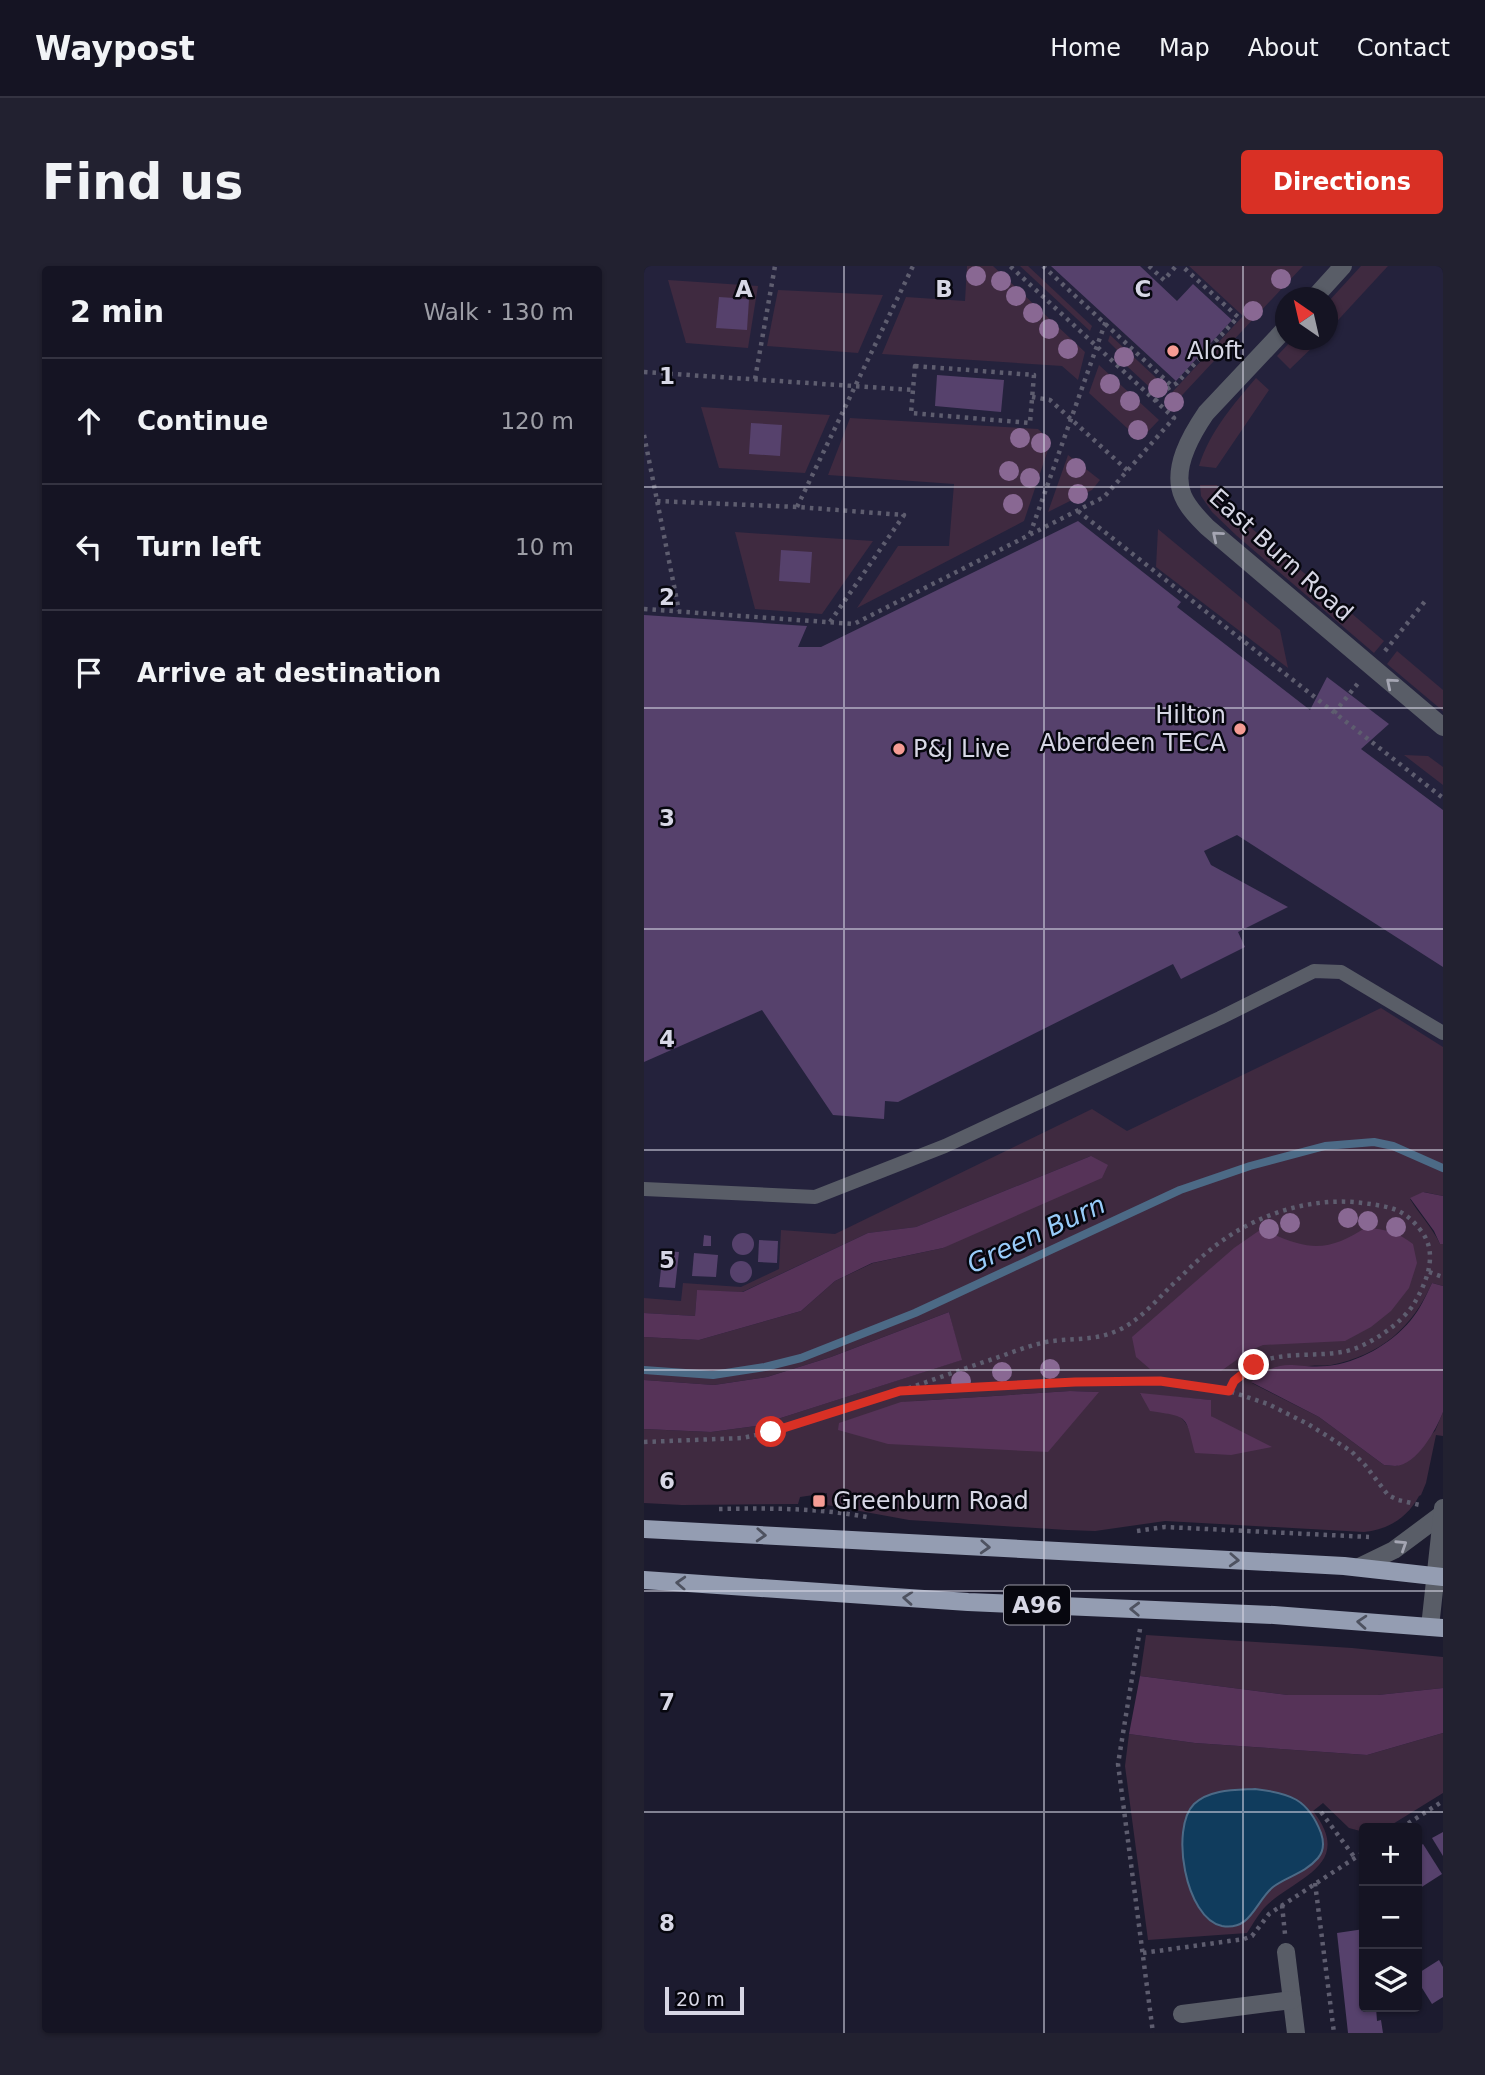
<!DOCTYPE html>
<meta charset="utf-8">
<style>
body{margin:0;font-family:"DejaVu Sans",sans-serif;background:#222130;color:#f1f3f6}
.controls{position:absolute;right:21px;bottom:21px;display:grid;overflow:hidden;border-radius:7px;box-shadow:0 2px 5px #0004}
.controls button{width:63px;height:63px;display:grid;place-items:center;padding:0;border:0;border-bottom:2px solid #343341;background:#151423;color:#f1f3f6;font:35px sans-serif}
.compass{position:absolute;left:631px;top:21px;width:63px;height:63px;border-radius:50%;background:#151423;box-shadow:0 2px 5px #0004;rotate:326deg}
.scale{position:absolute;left:21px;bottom:18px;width:79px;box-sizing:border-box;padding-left:7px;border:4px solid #d7d7e5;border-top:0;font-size:19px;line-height:24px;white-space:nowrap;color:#d7d7e5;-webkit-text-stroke:5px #07070f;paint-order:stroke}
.stop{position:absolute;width:21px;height:21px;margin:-16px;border:5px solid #d93025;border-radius:50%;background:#fff}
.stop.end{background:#d93025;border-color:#fff;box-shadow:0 2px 7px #0008}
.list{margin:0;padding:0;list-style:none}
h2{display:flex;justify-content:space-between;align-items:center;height:91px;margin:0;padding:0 28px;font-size:30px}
h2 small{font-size:23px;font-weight:400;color:#9d9ea6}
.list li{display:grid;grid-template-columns:46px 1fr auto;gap:21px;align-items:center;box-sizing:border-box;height:126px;padding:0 28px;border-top:2px solid #343341}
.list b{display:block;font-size:26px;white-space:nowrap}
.list em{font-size:23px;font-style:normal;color:#9d9ea6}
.icon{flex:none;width:38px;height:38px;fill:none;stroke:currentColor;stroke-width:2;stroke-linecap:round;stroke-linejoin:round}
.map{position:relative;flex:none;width:799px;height:1767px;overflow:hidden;border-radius:7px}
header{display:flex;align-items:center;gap:42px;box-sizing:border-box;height:98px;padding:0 35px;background:#151423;border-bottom:2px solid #343341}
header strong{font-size:33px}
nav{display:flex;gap:38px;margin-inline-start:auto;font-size:24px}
.intro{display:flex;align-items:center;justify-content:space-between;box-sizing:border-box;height:168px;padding:0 42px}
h1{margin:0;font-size:49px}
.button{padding:18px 32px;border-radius:7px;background:#d93025;color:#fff;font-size:24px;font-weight:700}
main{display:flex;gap:42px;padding:0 42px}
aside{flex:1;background:#151423;border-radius:7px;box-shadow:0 2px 5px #0004}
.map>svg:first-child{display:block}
</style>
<header>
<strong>Waypost</strong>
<nav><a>Home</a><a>Map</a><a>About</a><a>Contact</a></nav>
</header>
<div class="intro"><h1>Find us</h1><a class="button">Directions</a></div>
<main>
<aside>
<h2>2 min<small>Walk · 130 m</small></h2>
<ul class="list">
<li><svg class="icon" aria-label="ahead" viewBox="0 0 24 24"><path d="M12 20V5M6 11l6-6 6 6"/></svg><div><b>Continue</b></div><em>120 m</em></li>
<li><svg class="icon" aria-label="left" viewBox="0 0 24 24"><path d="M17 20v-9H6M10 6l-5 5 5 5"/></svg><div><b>Turn left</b></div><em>10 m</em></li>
<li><svg class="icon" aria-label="arrive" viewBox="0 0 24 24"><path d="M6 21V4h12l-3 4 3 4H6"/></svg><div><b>Arrive at destination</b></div></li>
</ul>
</aside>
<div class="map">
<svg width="799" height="1767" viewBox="0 0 799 1767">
<rect width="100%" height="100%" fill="#1c1b2f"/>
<!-- built -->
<path fill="#24223c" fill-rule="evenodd" d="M0 0H799V802L51 1050 0 1047ZM642 32H684V74H642Z"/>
<!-- green -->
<g fill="#3f2a40" fill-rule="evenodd">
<polygon points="323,0 349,0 441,86 434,114 418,100 238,88 262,31 321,35"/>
<polygon points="376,0 384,0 448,60 446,65"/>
<polygon points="545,0 659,0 527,141 520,135 599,50"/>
<polygon points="717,0 744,0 684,65 684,36"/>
<polygon points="24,14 114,20 104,82 42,77"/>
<polygon points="134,24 239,29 214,87 123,80"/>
<polygon points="466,69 521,120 513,128 472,90 474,85 464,75"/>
<polygon points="648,74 676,74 646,103 633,90"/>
<polygon points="455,99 515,154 496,174 445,127"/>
<path d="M612 112 625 124 572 202 555 200C566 165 589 139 612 112Z"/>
<polygon points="57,141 186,149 161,207 75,202"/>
<polygon points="206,152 394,163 407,175 380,255 213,342 254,280 305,280 310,218 184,209"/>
<polygon points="424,189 456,214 448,224 404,246"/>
<polygon points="556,219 573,219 576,225 599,255 740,375 730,387 593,270 568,246 557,230"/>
<polygon points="514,263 636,364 644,402 512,301"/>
<polygon points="91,266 229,275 178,348 111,343"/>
<polygon points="753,385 799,424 799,445 743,398"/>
<polygon points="760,489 784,490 799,501 799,519"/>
<path d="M737 742 799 781V930L780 926 766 933C775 948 788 961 796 978H799V1020L788 1017C768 1062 737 1089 687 1099 680 1100 673 1099 665 1100 646 1102 626 1111 608 1117L675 1151 740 1199 753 1200 791 1165 799 1146V1170L792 1169 782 1217 777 1229 775 1230C764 1251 744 1264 720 1266L521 1255 451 1265 423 1264 265 1254 183 1239V1227L156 1231 154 1238 38 1239 0 1237V1163L67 1166 112 1160 317 1094 305 1046 187 1091 123 1111 70 1119 0 1114V1071L55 1074 157 1045 191 1015 229 997 299 982 447 890 272 961 224 967 98 1026 53 1025 51 1050 0 1047V1032L37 1035 39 1017 97 1021 135 1003 137 964 191 968 448 843 483 865ZM426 1125 454 1126 257 1136ZM496 1128 566 1134 567 1150 574 1155 545 1163C538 1145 512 1137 496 1128Z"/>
<polygon points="502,1369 708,1382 799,1391 799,1422 734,1429 644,1429 496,1410"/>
<path d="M799 1467V1527L744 1561 720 1562V1566L705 1562 679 1537 669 1545C711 1599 652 1611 622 1640 615 1647 609 1658 603 1667L504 1674 481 1500 485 1468 551 1477 723 1489Z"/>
</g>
<!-- forest -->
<g fill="#563358">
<polygon points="447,890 464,899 458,912 299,982 228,997 191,1015 157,1045 55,1074 0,1071 0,1047 51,1050 53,1024 99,1026 224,967 272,961"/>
<polygon points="779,926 799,930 799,978 796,978 790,965 766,932"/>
<path d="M721 962C739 962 755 967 769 978L773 997 765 1022 747 1045 727 1061 701 1075 619 1079 605 1085 577 1105 506 1103 492 1091 488 1071 590 982 616 964C629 967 640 974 653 977 679 985 699 976 721 962Z"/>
<path d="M788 1017 799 1020V1146C792 1164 773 1199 751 1200 748 1200 744 1199 740 1199L675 1151 607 1116C640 1089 647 1103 683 1100 714 1097 747 1078 767 1054 776 1043 782 1030 788 1017Z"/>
<polygon points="305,1046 318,1094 112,1160 67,1166 0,1163 0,1114 70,1119 123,1111 187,1091"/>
<polygon points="426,1125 455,1126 404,1186 244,1178 194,1164 195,1157 257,1136"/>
<path d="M496 1127 567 1134V1150L628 1181 587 1189 551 1187C541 1149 546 1151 506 1145Z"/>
<polygon points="496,1410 644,1429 734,1429 799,1422 799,1467 723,1489 551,1477 485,1468"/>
</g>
<!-- water -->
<path fill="#103c5d" stroke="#4c6a86" stroke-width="2" d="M611 1523C646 1527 664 1533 677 1567 680 1576 680 1585 674 1592 660 1608 644 1610 629 1621 611 1636 607 1665 578 1660 541 1652 526 1562 550 1538 566 1523 591 1524 611 1523Z"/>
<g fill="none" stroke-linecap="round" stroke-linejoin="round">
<!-- stream -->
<polyline stroke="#4c6a86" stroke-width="8" points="0,1104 69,1109 121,1101 157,1092 271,1047 536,924 606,900 681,880 730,876 749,880 799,902"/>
</g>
<!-- building -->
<g fill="#56416c">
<polygon points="407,0 496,0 533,35 549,18 588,54 532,115"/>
<polygon points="75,31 105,33 103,64 72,62"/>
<polygon points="293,109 360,114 357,146 291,140"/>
<polygon points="107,157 138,159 136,190 105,188"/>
<polygon points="434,255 537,336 533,341 666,444 683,411 745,458 717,483 799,544 799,701 593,569 560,585 567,599 644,641 594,666 601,681 537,713 529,698 254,836 241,835 240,853 189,849 118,744 0,796 0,349 163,360 154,381 177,381"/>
<polygon points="137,284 168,286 166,317 135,315"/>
<circle cx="99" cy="978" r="11"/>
<polygon points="60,969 67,970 67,980 59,980"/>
<polygon points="115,974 134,975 133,997 114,996"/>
<polygon points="19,985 35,986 31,1022 15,1021"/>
<polygon points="50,987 74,989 72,1011 48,1010"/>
<circle cx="97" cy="1006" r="11"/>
<polygon points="799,1566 799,1590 788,1572"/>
<polygon points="779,1578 798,1608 773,1624 773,1582"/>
<polygon points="720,1663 720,1741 732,1741 733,1755 737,1754 739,1767 704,1767 693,1667"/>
<polygon points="795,1694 799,1701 799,1731 788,1738 773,1714 773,1708"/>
</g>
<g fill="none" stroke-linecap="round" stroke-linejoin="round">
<!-- path -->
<g stroke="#5e5d6f" stroke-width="4.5" stroke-dasharray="3.5 5" stroke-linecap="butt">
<polyline points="399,0 528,120"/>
<polyline points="505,0 520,14 532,0"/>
<polygon points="271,100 390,109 386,157 267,147"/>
<polyline points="0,106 269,124"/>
<polyline points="111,113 131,0"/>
<polyline points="388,131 406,134 483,204"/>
<polyline points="511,135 523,123 533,117 594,51 538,0"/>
<polyline points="0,169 35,345"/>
<polyline points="13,235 153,241 260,249 186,356"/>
<polyline points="153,241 269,0"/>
<polyline points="434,245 799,532"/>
<polyline points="386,268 463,52"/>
<polyline points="0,343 210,358 460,231 530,152 366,0"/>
<polyline points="741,385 782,334"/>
<polyline points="690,447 715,416"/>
<polyline points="785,1006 799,1011"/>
<path d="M256 1125C286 1115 316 1104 346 1094 364 1088 383 1080 402 1076 424 1072 449 1075 470 1066 492 1058 510 1037 527 1020 540 1008 552 995 566 984 607 950 665 930 719 937 747 941 760 942 778 966 794 988 783 1015 771 1036 759 1057 723 1082 698 1086 657 1093 609 1079 585 1125"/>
<polyline points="0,1176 98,1172 126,1166 256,1125 431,1116 516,1115 585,1125 624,1138 664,1158 707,1185 721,1199 744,1229 754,1234 776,1239"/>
<path d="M75 1243C125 1242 174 1242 223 1251"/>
<polyline points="493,1265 521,1261 725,1271"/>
<polyline points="496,1363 474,1498 509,1767"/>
<polyline points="677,1546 711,1592"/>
<polyline points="757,1562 799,1535"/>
<polyline points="671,1617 690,1767"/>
<polyline points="638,1639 641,1668"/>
<polyline points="499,1687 600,1673 608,1670 625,1648 720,1586"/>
</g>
<!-- lane -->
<polyline stroke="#595d67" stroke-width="14" points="0,923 171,931 301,880 576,752 670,705 697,706 799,767"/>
<!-- street -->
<g stroke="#595d67" stroke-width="18">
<polyline points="670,32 699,0"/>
<path d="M642 62 562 147C547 169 527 203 539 230 544 242 554 252 563 261L799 461"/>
<polyline points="715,1301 750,1284 797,1249"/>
<polyline points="786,1361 799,1242"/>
<polyline points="642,1686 652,1767"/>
<polyline points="538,1748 648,1734"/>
</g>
<!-- primary -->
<g stroke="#949db2" stroke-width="18">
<polyline points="0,1263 700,1300 799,1311"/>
<polyline points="0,1314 324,1336 630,1349 799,1362"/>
</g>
</g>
<!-- trees -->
<g fill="#896893">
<circle cx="332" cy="10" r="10"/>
<circle cx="637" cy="13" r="10"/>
<circle cx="357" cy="15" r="10"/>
<circle cx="372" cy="30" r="10"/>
<circle cx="609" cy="45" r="10"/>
<circle cx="389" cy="47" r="10"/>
<circle cx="405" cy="63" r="10"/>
<circle cx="424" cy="83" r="10"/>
<circle cx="480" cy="91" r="10"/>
<circle cx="466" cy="118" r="10"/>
<circle cx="514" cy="122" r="10"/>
<circle cx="486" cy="135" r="10"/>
<circle cx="530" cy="136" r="10"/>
<circle cx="494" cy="164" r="10"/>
<circle cx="376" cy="172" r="10"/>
<circle cx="397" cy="177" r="10"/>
<circle cx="432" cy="202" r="10"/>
<circle cx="365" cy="205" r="10"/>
<circle cx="386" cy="212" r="10"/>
<circle cx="434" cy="228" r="10"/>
<circle cx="369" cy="238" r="10"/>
<circle cx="704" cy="952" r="10"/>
<circle cx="724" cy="955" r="10"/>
<circle cx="646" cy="957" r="10"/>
<circle cx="752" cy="961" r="10"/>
<circle cx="625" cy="963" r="10"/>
<circle cx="406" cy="1103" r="10"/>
<circle cx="358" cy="1106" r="10"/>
<circle cx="317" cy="1115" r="10"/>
</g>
<!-- one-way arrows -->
<defs><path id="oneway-chevron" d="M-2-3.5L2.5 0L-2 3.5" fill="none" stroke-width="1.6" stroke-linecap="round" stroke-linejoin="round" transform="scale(1.75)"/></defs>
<g stroke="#a5a6b3">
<use href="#oneway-chevron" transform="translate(573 270) rotate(-140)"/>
<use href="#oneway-chevron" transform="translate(747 417) rotate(-140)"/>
<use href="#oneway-chevron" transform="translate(758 1279) rotate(-33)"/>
</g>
<g stroke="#4e5260">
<use href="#oneway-chevron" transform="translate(117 1269) rotate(3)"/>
<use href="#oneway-chevron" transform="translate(341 1281) rotate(3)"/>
<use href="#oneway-chevron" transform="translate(590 1294) rotate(3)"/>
<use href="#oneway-chevron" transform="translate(37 1317) rotate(-177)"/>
<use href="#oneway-chevron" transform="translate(264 1332) rotate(-176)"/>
<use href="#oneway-chevron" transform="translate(491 1343) rotate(-178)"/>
<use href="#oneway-chevron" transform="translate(718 1356) rotate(-176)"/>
</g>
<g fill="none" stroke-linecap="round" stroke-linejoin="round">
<!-- route -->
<polyline stroke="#d93025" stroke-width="9" points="127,1166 256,1125 431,1116 516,1115 585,1125 590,1115 610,1099"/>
</g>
<!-- grid -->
<path fill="none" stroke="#d7d7e5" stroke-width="2" stroke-opacity="0.55" d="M200 0V1767M400 0V1767M599 0V1767M0 221H799M0 442H799M0 663H799M0 884H799M0 1104H799M0 1325H799M0 1546H799"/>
<!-- markers -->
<g fill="#f59c94" stroke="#07070f" stroke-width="2.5">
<circle cx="529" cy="85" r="7"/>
<circle cx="596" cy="463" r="7"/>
<circle cx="255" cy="483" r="7"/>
<rect x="168" y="1228" width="14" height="14" rx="3.5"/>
</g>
<g text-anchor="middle" stroke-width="5" stroke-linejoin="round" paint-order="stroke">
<!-- shield labels -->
<rect fill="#07070f" stroke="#9999a5" stroke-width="2" x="360" y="1319.5" width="66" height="39" rx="5"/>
<g font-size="23" font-weight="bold" fill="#d7d7e5">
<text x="393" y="1347">A96</text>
</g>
<!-- poi labels -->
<g font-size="24" fill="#d7d7e5" stroke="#07070f" text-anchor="start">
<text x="543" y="93">Aloft</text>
<text x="582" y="457" text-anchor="end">Hilton<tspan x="582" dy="28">Aberdeen TECA</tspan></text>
<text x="269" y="491">P&amp;J Live</text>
<text x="189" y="1243">Greenburn Road</text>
</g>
<!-- street labels -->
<g font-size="24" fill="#d7d7e5" stroke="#07070f">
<text transform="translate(637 289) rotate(42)" y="8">East Burn Road</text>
</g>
<!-- water labels -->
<g font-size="26" font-style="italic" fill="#98cbf9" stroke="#07070f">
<text transform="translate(392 968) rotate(-25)" y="9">Green Burn</text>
</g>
</g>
<g font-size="23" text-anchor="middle" font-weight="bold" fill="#d7d7e5" stroke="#07070f" stroke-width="5" stroke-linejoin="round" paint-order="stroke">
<text x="100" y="31">A</text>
<text x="300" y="31">B</text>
<text x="499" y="31">C</text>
<text x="23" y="118">1</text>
<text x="23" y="339">2</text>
<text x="23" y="560">3</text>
<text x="23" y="781">4</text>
<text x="23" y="1002">5</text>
<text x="23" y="1223">6</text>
<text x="23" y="1444">7</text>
<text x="23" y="1665">8</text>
</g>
</svg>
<div class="controls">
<button>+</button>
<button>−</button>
<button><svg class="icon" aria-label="layers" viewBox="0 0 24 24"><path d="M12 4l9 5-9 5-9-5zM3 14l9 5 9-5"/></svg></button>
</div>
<svg class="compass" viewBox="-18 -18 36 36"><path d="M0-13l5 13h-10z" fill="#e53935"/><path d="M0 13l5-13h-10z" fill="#9d9ea6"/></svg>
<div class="scale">20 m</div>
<div class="stop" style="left:127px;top:1166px"></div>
<div class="stop end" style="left:610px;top:1099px"></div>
</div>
</main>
